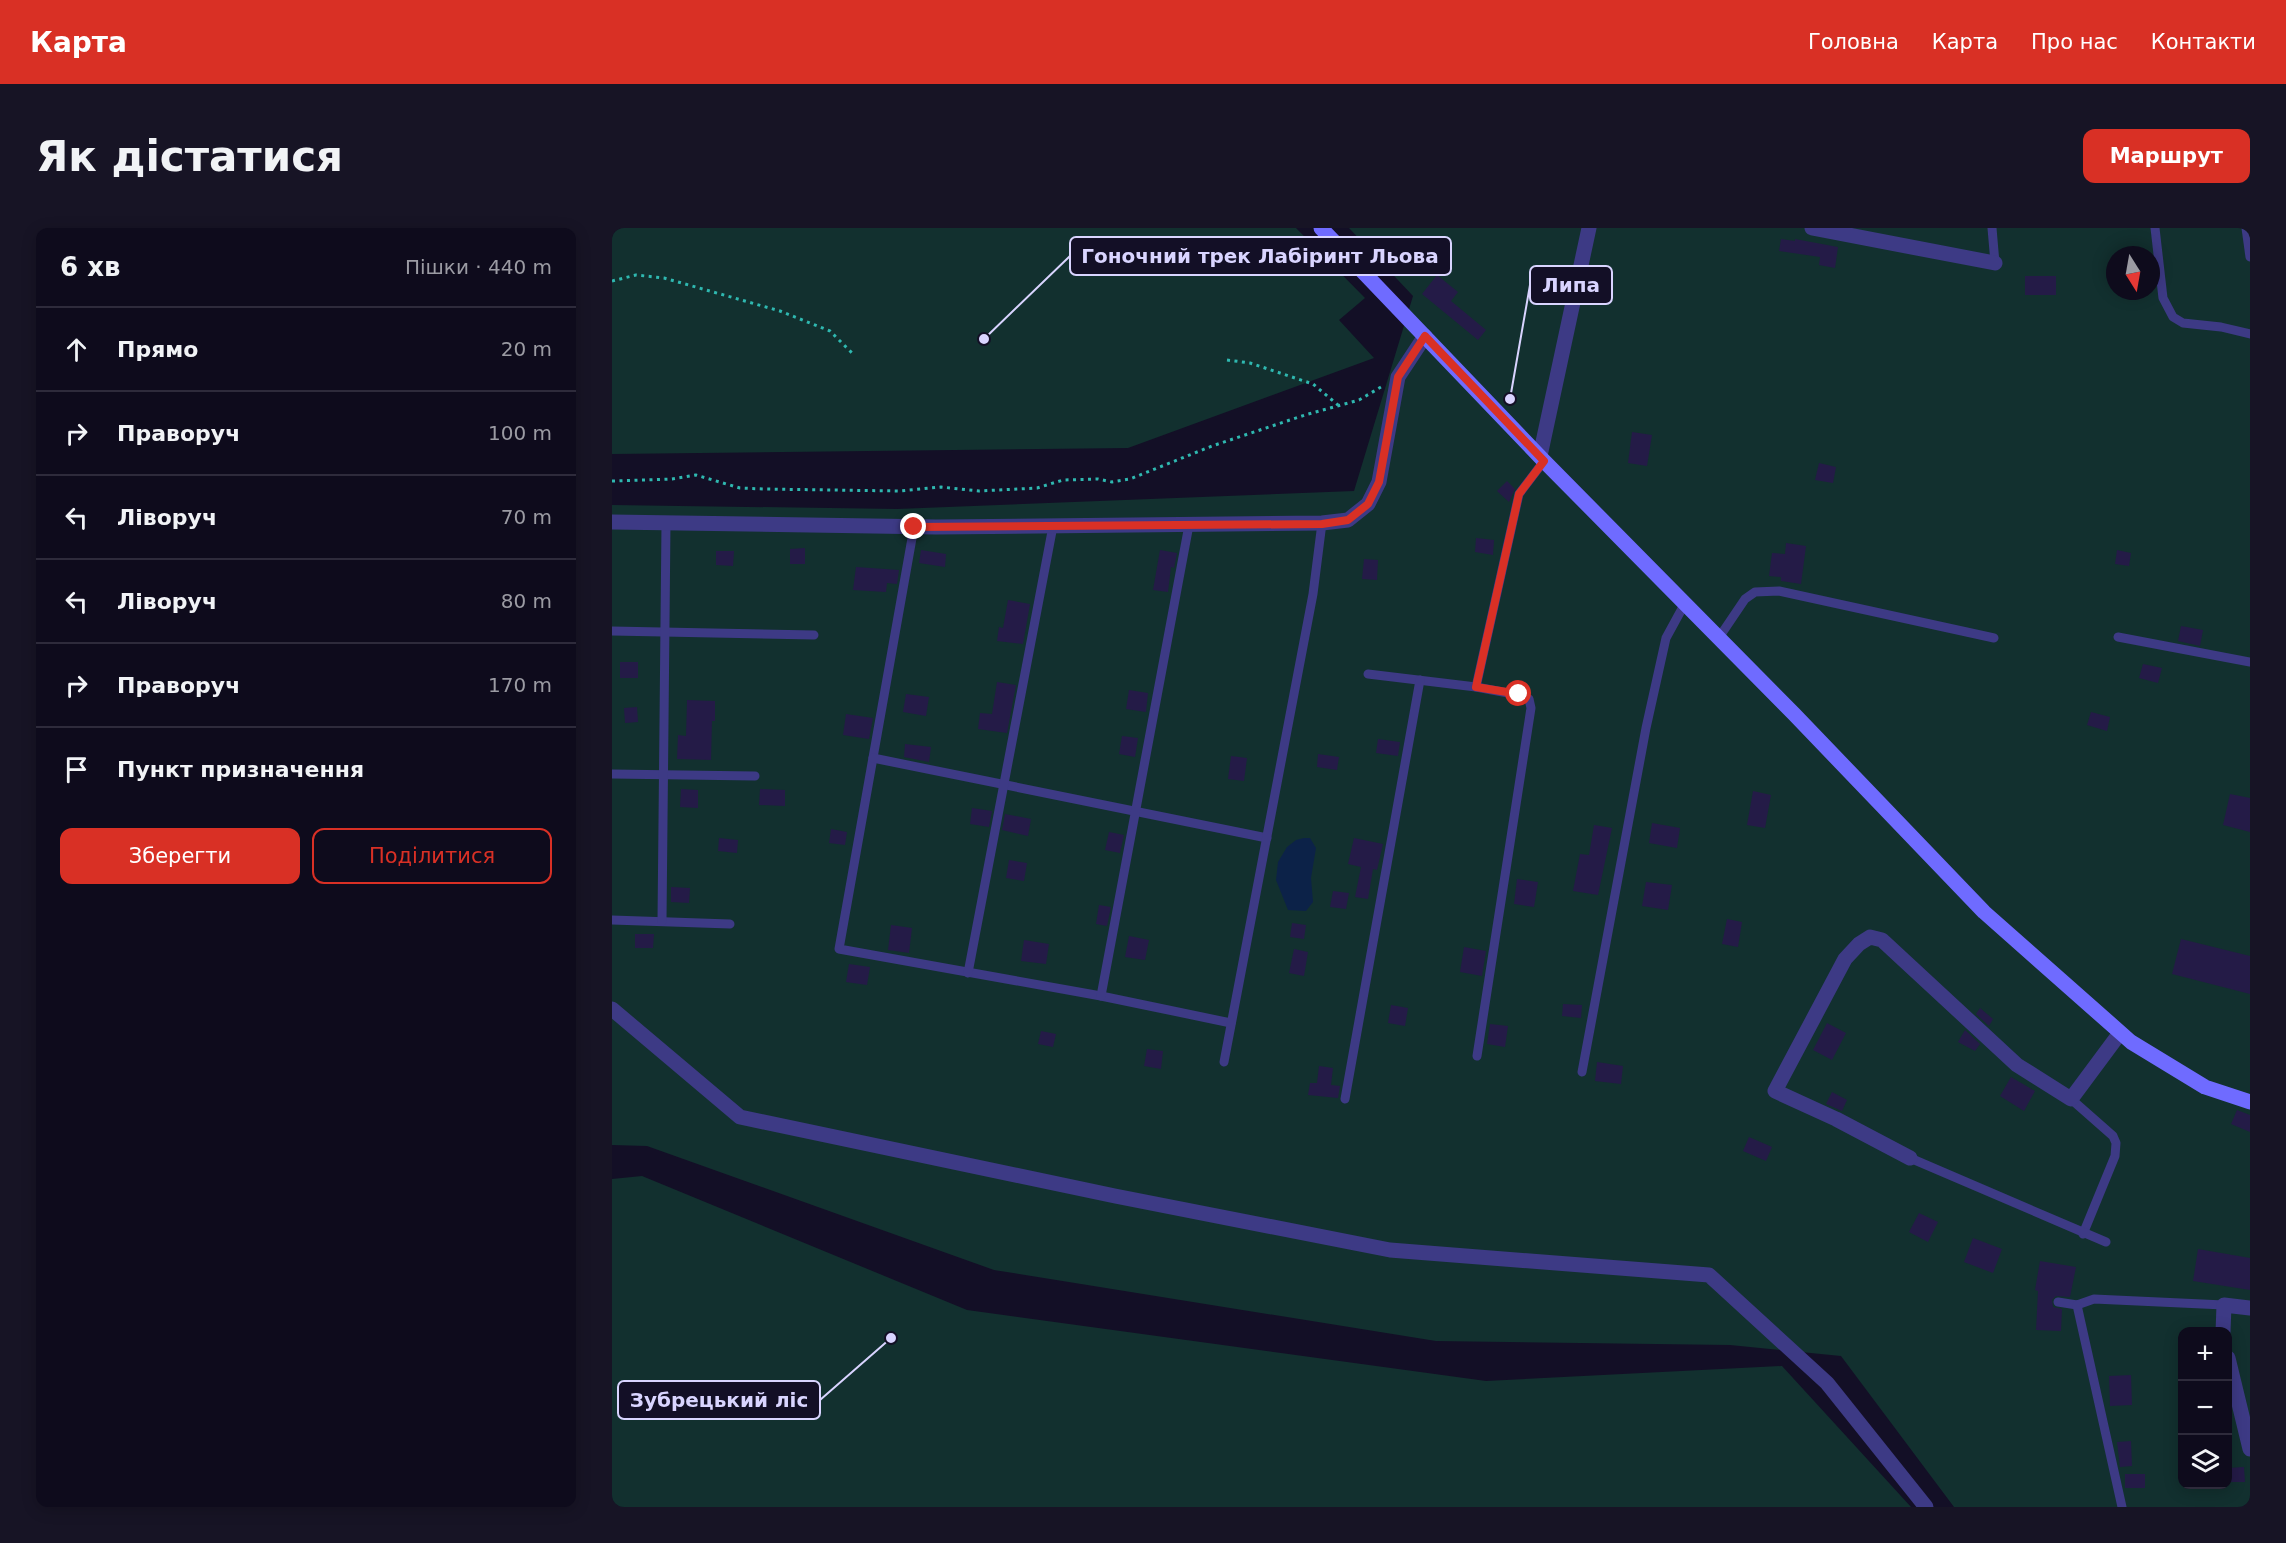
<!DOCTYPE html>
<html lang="uk">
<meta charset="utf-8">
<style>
body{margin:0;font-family:"DejaVu Sans",sans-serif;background:#171425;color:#f1f3f6}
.controls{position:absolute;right:18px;bottom:18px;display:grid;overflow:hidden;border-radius:12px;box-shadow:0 3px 15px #0003}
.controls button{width:54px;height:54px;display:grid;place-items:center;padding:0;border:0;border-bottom:2px solid #2e2b3b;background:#0e0b1c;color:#f1f3f6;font:30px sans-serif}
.compass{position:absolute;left:1494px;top:18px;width:54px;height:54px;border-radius:50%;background:#0e0b1c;box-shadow:0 3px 15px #0003;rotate:169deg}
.stop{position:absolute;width:18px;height:18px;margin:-14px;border:4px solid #d93025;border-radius:50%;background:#fff}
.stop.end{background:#d93025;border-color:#fff;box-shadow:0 2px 6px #0008}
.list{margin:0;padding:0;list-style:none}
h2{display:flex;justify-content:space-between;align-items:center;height:78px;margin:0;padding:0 24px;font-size:26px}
h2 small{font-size:20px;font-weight:400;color:#9b9ba3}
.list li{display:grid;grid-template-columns:39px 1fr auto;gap:18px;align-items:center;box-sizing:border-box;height:84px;padding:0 24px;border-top:2px solid #2e2b3b}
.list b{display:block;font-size:22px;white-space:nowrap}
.list em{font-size:20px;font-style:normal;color:#9b9ba3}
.actions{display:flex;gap:12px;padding:18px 24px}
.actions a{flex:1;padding:14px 0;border:2px solid #d93025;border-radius:12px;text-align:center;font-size:21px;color:#d93025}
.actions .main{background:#d93025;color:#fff}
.icon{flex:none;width:33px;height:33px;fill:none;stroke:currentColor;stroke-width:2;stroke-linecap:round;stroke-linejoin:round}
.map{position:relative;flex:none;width:1638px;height:1279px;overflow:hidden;border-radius:12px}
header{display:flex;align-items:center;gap:36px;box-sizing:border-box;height:84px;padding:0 30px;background:#d93025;color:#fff}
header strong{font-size:28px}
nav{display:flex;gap:33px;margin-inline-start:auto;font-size:21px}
.intro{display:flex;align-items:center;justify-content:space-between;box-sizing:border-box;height:144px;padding:0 36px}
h1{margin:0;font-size:42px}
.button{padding:15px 27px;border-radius:12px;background:#d93025;color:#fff;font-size:21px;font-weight:700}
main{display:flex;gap:36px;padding:0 36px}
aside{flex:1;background:#0e0b1c;border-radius:12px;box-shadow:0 3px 15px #0003}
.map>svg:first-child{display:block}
</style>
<header>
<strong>Карта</strong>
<nav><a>Головна</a><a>Карта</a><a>Про нас</a><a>Контакти</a></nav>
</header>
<div class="intro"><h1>Як дістатися</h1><a class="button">Маршрут</a></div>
<main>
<aside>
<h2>6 хв<small>Пішки · 440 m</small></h2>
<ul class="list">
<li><svg class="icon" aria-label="ahead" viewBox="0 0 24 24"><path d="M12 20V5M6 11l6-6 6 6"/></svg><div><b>Прямо</b></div><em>20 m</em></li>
<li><svg class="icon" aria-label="right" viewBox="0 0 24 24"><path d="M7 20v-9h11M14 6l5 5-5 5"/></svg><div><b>Праворуч</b></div><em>100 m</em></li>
<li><svg class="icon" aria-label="left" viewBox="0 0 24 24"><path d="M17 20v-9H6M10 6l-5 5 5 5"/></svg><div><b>Ліворуч</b></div><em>70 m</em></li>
<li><svg class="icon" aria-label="left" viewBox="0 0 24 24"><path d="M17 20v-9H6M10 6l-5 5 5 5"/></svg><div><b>Ліворуч</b></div><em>80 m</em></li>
<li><svg class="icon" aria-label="right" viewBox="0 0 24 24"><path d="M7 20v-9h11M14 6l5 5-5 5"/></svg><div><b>Праворуч</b></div><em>170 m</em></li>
<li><svg class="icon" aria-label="arrive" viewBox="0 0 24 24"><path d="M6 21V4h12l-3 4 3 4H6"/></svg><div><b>Пункт призначення</b></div></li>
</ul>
<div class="actions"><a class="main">Зберегти</a><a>Поділитися</a></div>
</aside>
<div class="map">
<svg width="1638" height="1279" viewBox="0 0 1638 1279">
<rect width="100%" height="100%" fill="#130f26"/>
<!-- green -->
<g fill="#12302f" fill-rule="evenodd">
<polygon points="0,0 684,0 753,70 727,92 762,130 516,220 0,226"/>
<path d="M737 0H1638V1279H1342L1229 1128 1118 1117 824 1113 382 1042 35 918 0 917V277L285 281 742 263 801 68ZM1503 27H1539V63H1503ZM1570 1104H1616V1256H1570Z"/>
<polygon points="30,948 355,1082 874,1153 1170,1138 1299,1279 0,1279 0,951"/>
</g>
<!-- water -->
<polygon fill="#0c2248" points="692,610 698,610 704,620 699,650 701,674 694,683 676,682 664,652 666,634 675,619 684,612"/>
<!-- building -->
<g fill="#241b47">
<polygon points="1169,11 1183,13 1183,11 1226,19 1223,40 1207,37 1208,29 1167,23"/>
<polygon points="825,47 846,64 839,73 874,102 866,112 810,66"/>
<rect x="1413" y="48" width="31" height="19"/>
<polygon points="1020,204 1040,207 1035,238 1016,235"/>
<polygon points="1207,235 1224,239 1221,255 1203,252"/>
<polygon points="895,253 903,261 897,274 885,263"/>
<polygon points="864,310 882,312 881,327 863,324"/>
<polygon points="1174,315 1194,318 1189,356 1169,353 1169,349 1157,348 1160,325 1173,326"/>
<polygon points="193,320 193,336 178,336 178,321"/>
<polygon points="309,322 334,326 333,339 307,335"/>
<polygon points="548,322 565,325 562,340 559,339 556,364 541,362"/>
<polygon points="1505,322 1519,325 1517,338 1503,336"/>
<polygon points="104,323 122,323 121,338 104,337"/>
<polygon points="752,331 766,332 765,352 750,351"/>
<polygon points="244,339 287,342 285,356 275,355 274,364 241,362"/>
<polygon points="396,372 418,376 411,416 385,413 387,399 391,400"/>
<polygon points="1569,398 1591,402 1588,418 1566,413"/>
<rect x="8" y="434" width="18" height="16"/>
<polygon points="1531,436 1550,440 1546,455 1527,450"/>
<polygon points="385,454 404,457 395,505 366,501 368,485 380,486"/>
<polygon points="517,462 536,465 534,484 514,481"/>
<polygon points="294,466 317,469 314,488 291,484"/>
<polygon points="75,472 103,473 103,493 100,493 99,532 65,531 66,507 74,508"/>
<polygon points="25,479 26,494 13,495 12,480"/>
<polygon points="1479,484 1498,489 1495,503 1475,497"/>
<polygon points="234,486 261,490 257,511 231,507"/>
<polygon points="510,508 526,510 523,529 507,526"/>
<polygon points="766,511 788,514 786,528 764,525"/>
<polygon points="293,516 319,519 317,534 292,529"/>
<polygon points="706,526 727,529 725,542 705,539"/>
<polygon points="619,528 635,530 632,553 616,551"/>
<polygon points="69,561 86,562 86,580 68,579"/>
<polygon points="148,561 173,562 173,578 147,577"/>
<polygon points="1141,563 1159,567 1153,600 1135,597"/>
<polygon points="1618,566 1638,570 1638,604 1611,597"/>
<polygon points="360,580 380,583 377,599 358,596"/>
<polygon points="393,586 419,591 416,608 390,602"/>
<polygon points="1040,595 1068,600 1065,620 1037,615"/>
<polygon points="982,597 1000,600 986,667 961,663 968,626 977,627"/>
<polygon points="219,601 235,604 233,617 217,615"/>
<polygon points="497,604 512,607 508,625 493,622"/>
<polygon points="107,610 126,612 125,625 106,623"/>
<polygon points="742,610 771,616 765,642 761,641 756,671 743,669 749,639 736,636"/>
<polygon points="397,632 415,635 412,653 394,650"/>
<polygon points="905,651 926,654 922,679 902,676"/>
<polygon points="1034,654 1060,657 1056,682 1030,678"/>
<polygon points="59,659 78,660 77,675 59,674"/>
<polygon points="721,663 737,665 734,681 718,679"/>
<polygon points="487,677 499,679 495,698 484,696"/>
<polygon points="1115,691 1130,694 1126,719 1110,716"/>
<polygon points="680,695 694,697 692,711 678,709"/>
<polygon points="279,697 300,700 297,725 276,722"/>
<polygon points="23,706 42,706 41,720 23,720"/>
<polygon points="517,708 537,712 533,732 513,729"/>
<polygon points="1569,711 1638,728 1638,766 1560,746"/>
<polygon points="412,712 437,716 434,736 409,733"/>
<polygon points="852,719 874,723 870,748 848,744"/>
<polygon points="682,721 696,724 692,748 677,745"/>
<polygon points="237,736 258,739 255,757 234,754"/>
<polygon points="951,776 970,777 969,790 950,788"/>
<polygon points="779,777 796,780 793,798 776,795"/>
<polygon points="1368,780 1381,791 1377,798 1364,786"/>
<polygon points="1215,795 1234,805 1220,832 1201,822"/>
<polygon points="878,796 896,798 893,819 875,816"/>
<polygon points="1353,802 1368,816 1363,823 1346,814"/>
<polygon points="429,803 444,806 441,819 426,816"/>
<polygon points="535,821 551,823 549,841 532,838"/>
<polygon points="985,834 1011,838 1009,856 983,853"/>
<polygon points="707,838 721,840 719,857 728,858 726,870 696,867 698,855 705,855"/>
<polygon points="1399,849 1423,863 1412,883 1388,868"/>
<polygon points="1220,864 1235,872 1230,883 1214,876"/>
<polygon points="1625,882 1638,887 1638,904 1619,896"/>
<polygon points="1137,909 1160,919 1154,933 1131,923"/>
<polygon points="1307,985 1326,994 1316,1014 1297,1004"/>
<polygon points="1361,1010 1390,1021 1381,1045 1352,1034"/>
<polygon points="1586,1021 1638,1030 1638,1062 1581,1053"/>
<polygon points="1428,1033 1464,1039 1458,1069 1444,1068 1440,1072 1441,1079 1450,1081 1449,1103 1424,1102 1426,1063 1423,1062"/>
<polygon points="1519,1147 1520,1177 1498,1178 1497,1148"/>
<polygon points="1519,1213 1520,1238 1508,1239 1505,1214"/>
<polygon points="1632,1239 1633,1254 1616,1254 1616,1240"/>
<rect x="1513" y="1246" width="20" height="14"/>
</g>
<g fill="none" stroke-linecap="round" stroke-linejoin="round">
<!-- path -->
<g stroke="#2fb8b0" stroke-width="3" stroke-dasharray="3 4.5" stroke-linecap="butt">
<polyline points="0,53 24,47 52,50 168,83 218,103 241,126"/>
<polyline points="615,132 638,135 701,156 726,177"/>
<polyline points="0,253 60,251 84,247 128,260 152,261 287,263 329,259 367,263 425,260 451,252 486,251 500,254 518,251 600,218 693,187 747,172 769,159"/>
</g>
<!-- lane -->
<g stroke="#3d3a85" stroke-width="9">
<polyline points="1380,0 1383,35"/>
<polyline points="1543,0 1551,70 1561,89 1571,95 1609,99 1638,106"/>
<polyline points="1634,0 1638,29"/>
<polyline points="302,299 227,721 489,768 619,795"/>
<polyline points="0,403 202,407"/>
<polyline points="1506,409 1638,434"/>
<polyline points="1106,411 1133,371 1143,364 1167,363 1382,410"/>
<polyline points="756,446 864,459 907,467 917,471 919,480 865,828"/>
<polyline points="864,459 907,266 932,233"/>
<polyline points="261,530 655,610"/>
<polyline points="0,546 143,548"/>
<polyline points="0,692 118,696"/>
<polyline points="50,693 54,295"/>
<polyline points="356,745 441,298"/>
<polyline points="489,768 577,297"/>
<polyline points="612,834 701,366 710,295"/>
<polyline points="970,844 1034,500 1054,410 1072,377"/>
<polyline points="733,871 808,452"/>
<polyline points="1459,871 1501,908 1504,915 1503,928 1471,1006"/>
<polyline points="1298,930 1494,1014"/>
<polyline points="1446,1074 1465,1077 1482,1071 1612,1077"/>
<polyline points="1465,1077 1510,1279"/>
</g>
<!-- street -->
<g stroke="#3d3a85" stroke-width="15">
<polyline points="1200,0 1383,35"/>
<polyline points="928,228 977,0"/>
<polyline points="0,294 324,299 710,295 736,292 756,276 767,254 786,149 813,108"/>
<polyline points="0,781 128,889 503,968 778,1022 1097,1047 1215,1155 1314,1279"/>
<polyline points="1298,930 1224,891 1163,863 1233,731 1247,716 1258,709 1270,712 1405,837 1459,871 1508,805"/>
<polyline points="1611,1104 1612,1077 1638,1080"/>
<polyline points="1616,1130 1638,1221"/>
</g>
<!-- secondary -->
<polyline stroke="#6f6bff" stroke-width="15" points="709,0 932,233 1182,486 1372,684 1519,814 1593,859 1638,874"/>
</g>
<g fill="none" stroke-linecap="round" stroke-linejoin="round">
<!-- route -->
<polyline stroke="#d93025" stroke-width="8" points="302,299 710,296 736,292 756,276 767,254 786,149 813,108 932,233 907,266 864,459 907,466"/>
</g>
<!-- callouts -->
<path fill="none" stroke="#d9d4ff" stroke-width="2" d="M372 111L458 28M898 171L918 57M279 1110L208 1172"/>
<g fill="#d9d4ff" stroke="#130f26" stroke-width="2">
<circle cx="372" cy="111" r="6"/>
<circle cx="898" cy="171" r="6"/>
<circle cx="279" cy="1110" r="6"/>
</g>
<g fill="#130f26" stroke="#d9d4ff" stroke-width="2">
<rect x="458" y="9" width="381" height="38" rx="6"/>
<rect x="918" y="38" width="82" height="38" rx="6"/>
<rect x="6" y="1153" width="202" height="38" rx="6"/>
</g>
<g font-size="20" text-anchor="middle" font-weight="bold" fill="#d9d4ff">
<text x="648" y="35">Гоночний трек Лабіринт Льова</text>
<text x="959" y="64">Липа</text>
<text x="107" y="1179">Зубрецький ліс</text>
</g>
</svg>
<div class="controls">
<button>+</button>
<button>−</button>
<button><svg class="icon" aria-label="layers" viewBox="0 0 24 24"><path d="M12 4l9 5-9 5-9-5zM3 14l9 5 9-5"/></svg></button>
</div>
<svg class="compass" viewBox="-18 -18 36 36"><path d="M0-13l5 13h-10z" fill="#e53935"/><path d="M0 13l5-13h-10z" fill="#9b9ba3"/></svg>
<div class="stop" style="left:907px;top:466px"></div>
<div class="stop end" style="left:302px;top:299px"></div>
</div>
</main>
